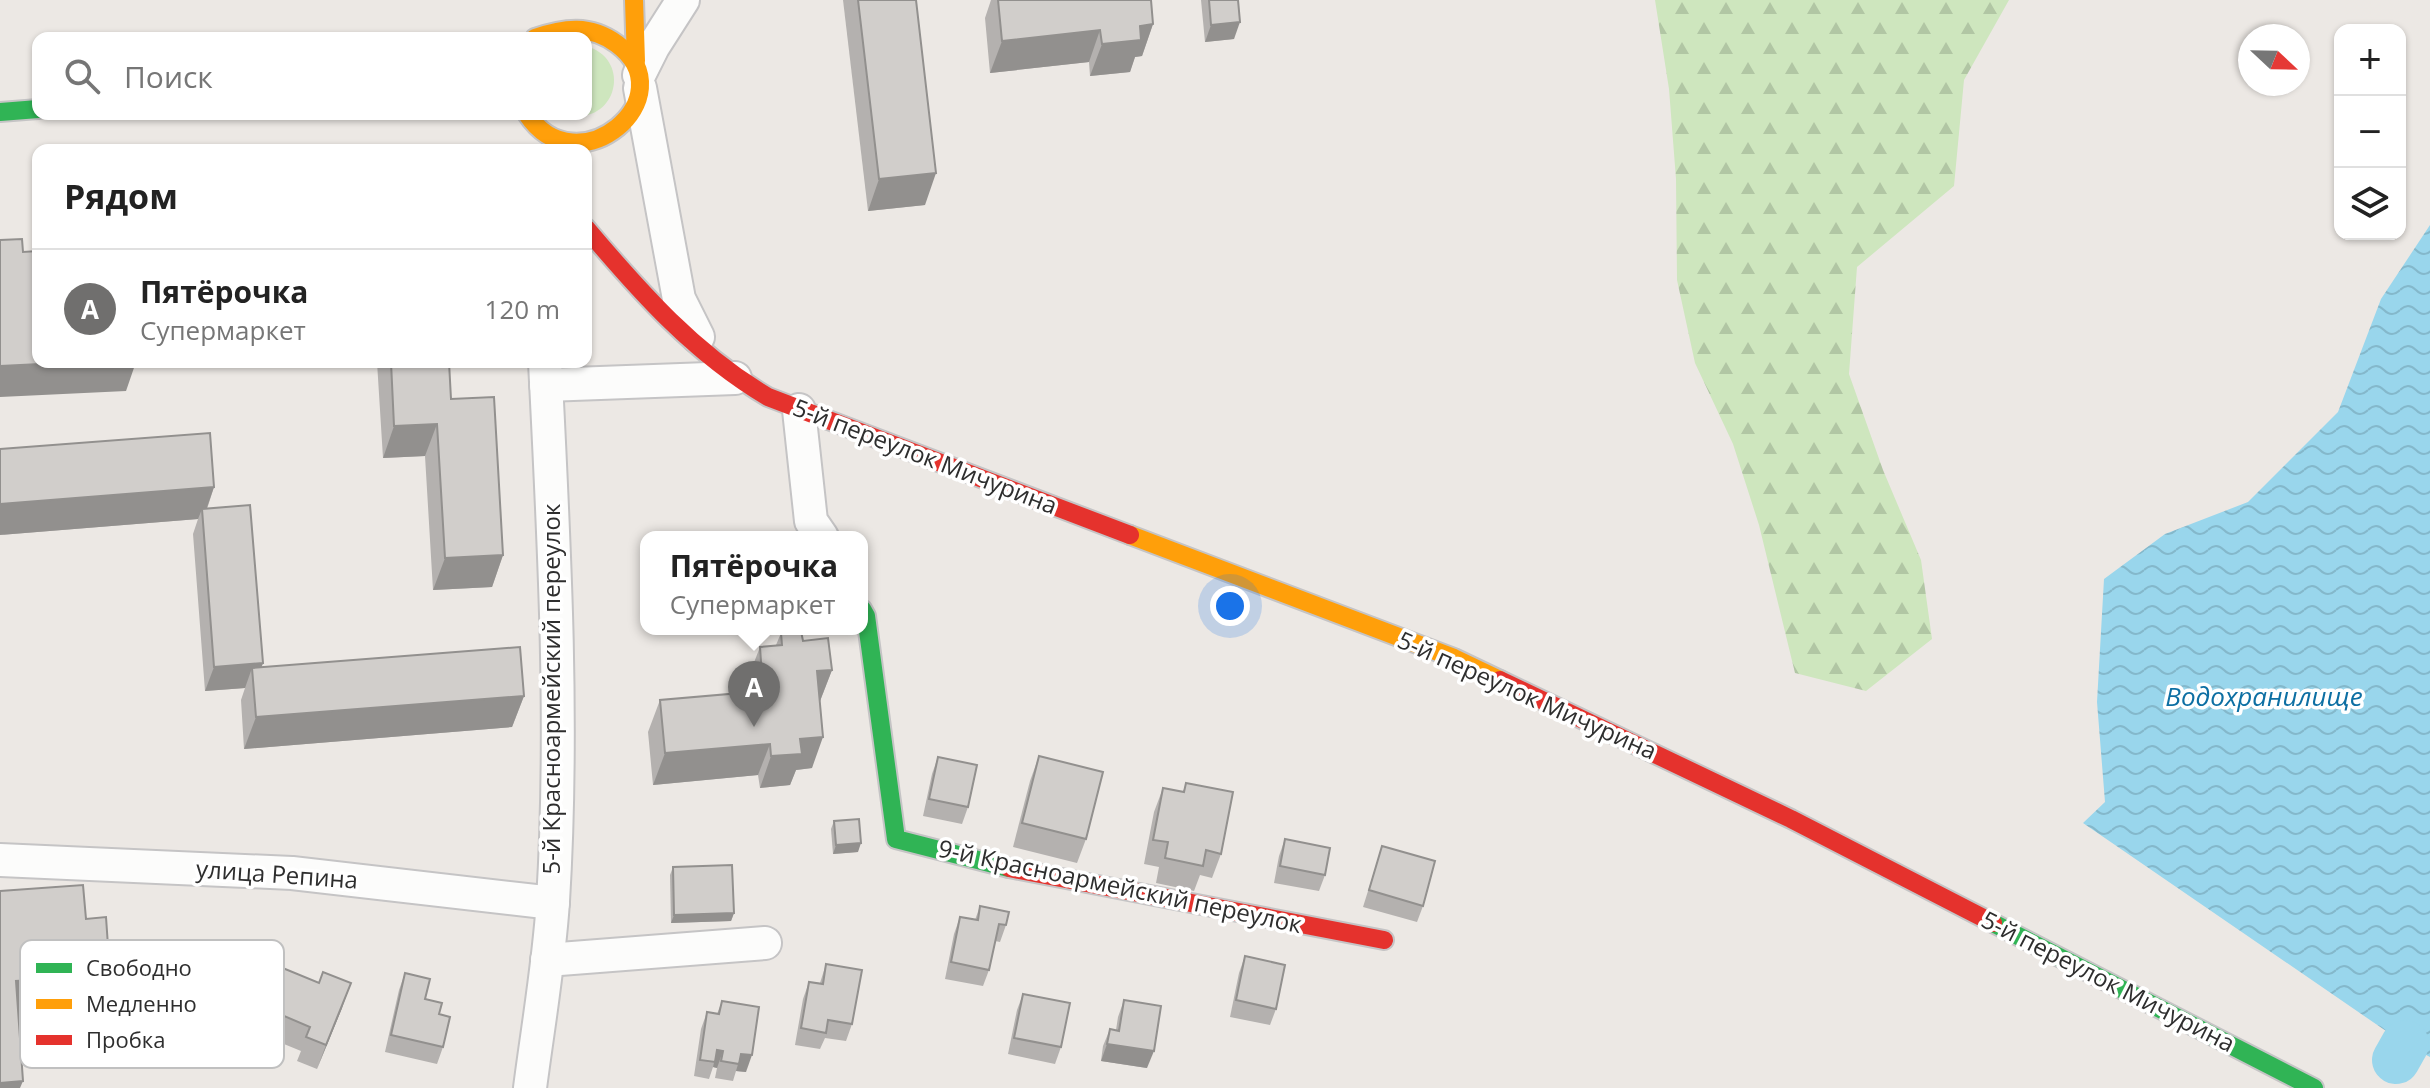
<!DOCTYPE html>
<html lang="ru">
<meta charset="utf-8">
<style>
body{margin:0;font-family:"Open Sans",sans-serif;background:#f2f2f2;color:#222}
.controls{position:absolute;right:24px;top:24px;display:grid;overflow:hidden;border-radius:16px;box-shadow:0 2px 6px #0004}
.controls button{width:72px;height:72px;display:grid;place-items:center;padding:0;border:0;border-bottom:2px solid #e0e0e0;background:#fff;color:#222;font:40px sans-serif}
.compass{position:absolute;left:2238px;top:24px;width:72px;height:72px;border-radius:50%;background:#fff;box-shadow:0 2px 6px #0004;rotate:112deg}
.you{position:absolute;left:1230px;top:606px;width:28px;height:28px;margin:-20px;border:6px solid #fff;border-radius:50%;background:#1a73e8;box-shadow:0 0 0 12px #1a73e833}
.badge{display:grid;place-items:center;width:52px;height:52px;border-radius:50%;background:#706f6e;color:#fff;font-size:26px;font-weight:700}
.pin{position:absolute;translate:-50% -66px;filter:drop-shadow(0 2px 4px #0008)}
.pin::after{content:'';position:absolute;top:42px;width:28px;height:24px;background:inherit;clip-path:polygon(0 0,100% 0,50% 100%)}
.popup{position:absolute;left:640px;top:531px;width:228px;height:104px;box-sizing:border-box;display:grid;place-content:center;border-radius:16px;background:#fff;filter:drop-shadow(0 2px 6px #0005);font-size:26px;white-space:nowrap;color:#767676}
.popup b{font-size:30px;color:#222}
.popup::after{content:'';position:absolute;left:50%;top:100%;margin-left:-16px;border:16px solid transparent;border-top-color:#fff}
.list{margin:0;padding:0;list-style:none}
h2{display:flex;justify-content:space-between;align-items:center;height:104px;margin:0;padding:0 32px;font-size:34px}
h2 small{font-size:26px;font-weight:400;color:#767676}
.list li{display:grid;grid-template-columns:52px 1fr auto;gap:24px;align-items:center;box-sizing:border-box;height:120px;padding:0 32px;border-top:2px solid #e0e0e0}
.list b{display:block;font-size:30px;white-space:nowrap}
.list p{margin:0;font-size:26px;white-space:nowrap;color:#767676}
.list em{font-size:26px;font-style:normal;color:#767676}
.icon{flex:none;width:44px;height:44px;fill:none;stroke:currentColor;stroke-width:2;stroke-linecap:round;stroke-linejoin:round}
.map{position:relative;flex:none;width:2430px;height:1088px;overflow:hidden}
.search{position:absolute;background:#fff;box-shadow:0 2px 6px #0004;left:32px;top:32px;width:560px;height:88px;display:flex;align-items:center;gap:20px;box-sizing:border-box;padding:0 28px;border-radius:16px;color:#767676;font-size:30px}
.panel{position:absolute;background:#fff;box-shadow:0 2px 6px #0004;left:32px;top:144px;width:560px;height:224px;border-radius:16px}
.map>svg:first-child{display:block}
</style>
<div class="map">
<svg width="2430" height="1088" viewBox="0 0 2430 1088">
<defs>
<pattern id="forest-firs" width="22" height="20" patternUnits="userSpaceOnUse" patternTransform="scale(2)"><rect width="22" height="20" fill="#cee6be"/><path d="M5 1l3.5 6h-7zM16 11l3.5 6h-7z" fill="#b1c6a4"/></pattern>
<pattern id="water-waves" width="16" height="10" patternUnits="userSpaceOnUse" patternTransform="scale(2)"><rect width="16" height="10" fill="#99d6ec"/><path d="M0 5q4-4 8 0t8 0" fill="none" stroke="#84b8cb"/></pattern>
</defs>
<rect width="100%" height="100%" fill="#ece8e4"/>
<!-- green -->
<path fill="#cee6be" d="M586 46C634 59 617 130 562 114H586Z"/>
<!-- forest -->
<polygon fill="url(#forest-firs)" points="1655,0 2009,0 1964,80 1954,186 1857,267 1849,374 1883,470 1921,560 1932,639 1866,691 1795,673 1759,525 1733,444 1695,363 1677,280 1676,179 1669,89"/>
<!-- water -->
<polygon fill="url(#water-waves)" points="2430,225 2430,1057 2405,1044 2083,823 2105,802 2097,702 2104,579 2165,534 2248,502 2338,412 2381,299"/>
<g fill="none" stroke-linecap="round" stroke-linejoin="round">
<!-- river -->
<polyline stroke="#99d6ec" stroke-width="48" points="2396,1060 2405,1044"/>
<!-- street casing -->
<g stroke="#c5c4c5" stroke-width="36">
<g id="street">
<polyline points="639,75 653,47 683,0"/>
<polyline points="640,88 679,299 698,337"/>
<polyline points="546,385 735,378"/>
<polyline points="799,410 811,521 822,537"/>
<polyline points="0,860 292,873 553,903"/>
<polyline points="547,960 765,943"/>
<path d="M530 1088C538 1026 549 964 553 901 564 723 554 540 545 362"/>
</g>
</g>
<!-- fast casing -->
<g stroke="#c5c4c5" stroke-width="22">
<g id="fast">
<polyline points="0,112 38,109"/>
<polyline points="862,609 866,616 896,839 1009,868"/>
<polyline points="1993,923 2314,1088"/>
</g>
</g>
<!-- slow casing -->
<g stroke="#c5c4c5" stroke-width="22">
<g id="slow">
<polyline points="634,0 636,61"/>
<path d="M527 114C577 190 688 97 617 44 590 24 564 28 535 38"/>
<polyline points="1130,535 1454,658 1500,680"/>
</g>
</g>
<!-- jam casing -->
<g stroke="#c5c4c5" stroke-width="22">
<g id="jam">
<path d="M586 228C640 292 695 354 768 397L1130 535"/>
<polyline points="1500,680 1791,819 1993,923"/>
<polyline points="1009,868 1384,940"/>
</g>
</g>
<!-- street -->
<use href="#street" stroke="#fcfcfb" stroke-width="32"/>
<!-- fast -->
<use href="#fast" stroke="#30b455" stroke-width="18"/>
<!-- slow -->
<use href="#slow" stroke="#ff9f0a" stroke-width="18"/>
<!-- jam -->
<use href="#jam" stroke="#e5322d" stroke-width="18"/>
</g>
<!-- wall -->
<g fill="#b4b1af">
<polygon points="843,0 916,0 925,205 868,211"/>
<polygon points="991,0 1151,0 1153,24 1142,56 1135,57 1130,72 1090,76 1089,62 990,73 985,18"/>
<polygon points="1201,0 1238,0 1234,39 1205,42"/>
<polygon points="377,362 449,362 451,399 503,555 492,587 433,590 425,456 383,458"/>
<polygon points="214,487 207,509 263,663 261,668 524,696 512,727 244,749 241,700 245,688 205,691 193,534 198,519 0,535"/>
<polygon points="781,633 803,641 832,670 820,701 812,768 796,770 790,785 760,788 758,775 653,785 648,732 660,700 749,692 748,678 760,647 776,645"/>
<polygon points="1039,756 1086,839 1077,863 1013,847 1030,781"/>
<polygon points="938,757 968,807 962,824 923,816 932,774"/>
<polygon points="1186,783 1221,854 1212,878 1200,875 1194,891 1156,883 1159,867 1144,864 1154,812 1163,788 1183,792"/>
<polygon points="834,821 858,852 833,854 831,829"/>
<polygon points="1285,839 1325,875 1319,891 1274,883 1279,856"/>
<polygon points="1382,846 1423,906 1417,922 1363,907"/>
<polygon points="673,867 734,913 731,921 671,923 670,875"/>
<polygon points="980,906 1006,925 1000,942 995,941 989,970 983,986 945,979 954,934 960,917 975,920"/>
<polygon points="1245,956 1276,1009 1270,1025 1230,1017 1239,973"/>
<polygon points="826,964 852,1024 846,1041 825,1038 820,1049 795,1045 803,999 809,982 820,983"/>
<polygon points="405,973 425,999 439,1014 443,1047 437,1064 385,1052 399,990"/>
<polygon points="1023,994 1061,1047 1055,1064 1008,1054 1017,1010"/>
<polygon points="1124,1000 1147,1068 1101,1061 1103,1046 1110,1029 1116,1030 1118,1017"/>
<polygon points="722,1001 746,1072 736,1071 733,1081 715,1078 717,1068 713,1067 709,1079 694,1076 701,1029 707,1012 717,1014"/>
<polygon points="256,1004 342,1008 317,1069 297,1061 301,1051 247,1029"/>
</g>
<!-- shaded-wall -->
<g fill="#92908e">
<polygon points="1240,22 1234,39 1205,42 1211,25"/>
<polygon points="1153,24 1142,56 1135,57 1130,72 1090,76 1102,44 1140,26"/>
<polygon points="1100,30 1089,62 990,73 1002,41"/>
<polygon points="936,173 925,205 868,211 879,179"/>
<polygon points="81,362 136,362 126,391 0,397 0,366"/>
<polygon points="437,424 425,456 383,458 394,426"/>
<polygon points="214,487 203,519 202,509 198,519 0,535 0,504"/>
<polygon points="503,555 492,587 433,590 445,558"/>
<polygon points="263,663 254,688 252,668 245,688 205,691 214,667"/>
<polygon points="832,670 820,701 817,671"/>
<polygon points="524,696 512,727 244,749 256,717"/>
<polygon points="823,737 812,768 796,770 790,785 760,788 771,756 800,739"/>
<polygon points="770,744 758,775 653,785 665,753"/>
<polygon points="861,843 858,852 833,854 836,845"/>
<polygon points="734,913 731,921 671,923 674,915"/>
<polygon points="110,975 98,1006 4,1013 16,981"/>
<polygon points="351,983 342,1008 317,1069 326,1045"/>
<polygon points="1107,1044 1154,1051 1147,1068 1101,1061"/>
<polygon points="717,1050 723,1051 717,1068 713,1067"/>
<polygon points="741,1054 752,1055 746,1072 736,1071"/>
<polygon points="23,1081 20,1088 0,1088 0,1083"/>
</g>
<!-- building -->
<g fill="#d1cecb" stroke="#92908e" stroke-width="2">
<polygon points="858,0 916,0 936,173 879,179"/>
<polygon points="998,0 1151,0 1153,24 1140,26 1141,40 1102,44 1100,30 1002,41"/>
<polygon points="1209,0 1238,0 1240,22 1211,25"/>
<polygon points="22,239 23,252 38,251 38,362 81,362 0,366 0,240"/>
<polygon points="391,362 449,362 451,399 494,397 503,555 445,558 437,424 394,426"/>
<polygon points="210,433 214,487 0,504 0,449"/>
<polygon points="250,505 263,663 214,667 202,509"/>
<polygon points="801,631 803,641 828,638 832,670 817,671 823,737 800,739 802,754 771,756 770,744 665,753 660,700 763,691 760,647 782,645 781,633"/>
<polygon points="520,647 524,696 256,717 252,668"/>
<polygon points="1039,756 1103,772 1086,839 1022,823"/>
<polygon points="938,757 977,765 968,807 929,799"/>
<polygon points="1186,783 1233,792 1221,854 1206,850 1203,866 1165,858 1168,842 1153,840 1163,788 1184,792"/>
<polygon points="859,819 861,843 836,845 834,821"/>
<polygon points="1285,839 1330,848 1325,875 1280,866"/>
<polygon points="1382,846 1435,861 1423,906 1369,890"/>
<polygon points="732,865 734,913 674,915 673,867"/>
<polygon points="83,885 86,919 106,917 110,975 16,981 23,1081 0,1083 0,891"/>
<polygon points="980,906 1009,912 1006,925 999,924 989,970 951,962 960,917 978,920"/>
<polygon points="1245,956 1285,965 1276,1009 1236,1000"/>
<polygon points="273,964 319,983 323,972 351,983 326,1045 306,1037 310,1027 256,1004"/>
<polygon points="826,964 862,970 852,1024 828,1020 826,1033 801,1028 809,982 823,984"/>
<polygon points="405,973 430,979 425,999 442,1003 439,1014 450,1017 443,1047 391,1035"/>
<polygon points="1023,994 1070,1003 1061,1047 1014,1038"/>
<polygon points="1124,1000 1161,1006 1154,1051 1107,1044 1110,1029 1119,1031"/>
<polygon points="722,1001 759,1007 752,1055 741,1054 739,1064 721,1061 723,1051 717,1050 715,1062 700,1060 707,1012 719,1014"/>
</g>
<g text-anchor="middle" stroke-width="7" stroke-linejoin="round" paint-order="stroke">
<!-- street labels -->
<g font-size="24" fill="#2e2e2e" stroke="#fff">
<text transform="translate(925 457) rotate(21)" y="8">5-й переулок Мичурина</text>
<text transform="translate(552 689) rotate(-90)" y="8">5-й Красноармейский переулок</text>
<text transform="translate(1527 696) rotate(24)" y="8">5-й переулок Мичурина</text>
<text transform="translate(277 875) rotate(4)" y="8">улица Репина</text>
<text transform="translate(1120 887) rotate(12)" y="8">9-й Красноармейский переулок</text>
<text transform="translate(2108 982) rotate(27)" y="8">5-й переулок Мичурина</text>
</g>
<!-- water labels -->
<g font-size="26" font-style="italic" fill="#0d6fa3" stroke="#fff">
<text x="2264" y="706">Водохранилище</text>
</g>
</g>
<!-- legend -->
<rect x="20" y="940" width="264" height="128" rx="12" fill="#fff" stroke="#c0c0c0" stroke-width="2"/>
<rect x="36" y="963" width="36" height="10" fill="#30b455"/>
<rect x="36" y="999" width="36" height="10" fill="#ff9f0a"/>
<rect x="36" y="1035" width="36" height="10" fill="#e5322d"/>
<g font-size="22" fill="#2e2e2e">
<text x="86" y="976">Свободно</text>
<text x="86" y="1012">Медленно</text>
<text x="86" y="1048">Пробка</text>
</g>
</svg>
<div class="controls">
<button>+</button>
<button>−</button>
<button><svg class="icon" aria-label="layers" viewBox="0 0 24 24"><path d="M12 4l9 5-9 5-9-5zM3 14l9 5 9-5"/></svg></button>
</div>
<svg class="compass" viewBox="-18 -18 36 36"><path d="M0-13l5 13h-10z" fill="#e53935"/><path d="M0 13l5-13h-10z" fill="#767676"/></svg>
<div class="you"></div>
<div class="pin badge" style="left:754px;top:727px">A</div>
<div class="popup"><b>Пятёрочка</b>Супермаркет</div>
<div class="search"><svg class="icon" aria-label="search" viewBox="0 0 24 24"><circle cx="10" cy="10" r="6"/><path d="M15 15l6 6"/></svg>Поиск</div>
<section class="panel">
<h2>Рядом<small></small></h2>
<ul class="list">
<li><span class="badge">A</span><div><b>Пятёрочка</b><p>Супермаркет</p></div><em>120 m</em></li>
</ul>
</section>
</div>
